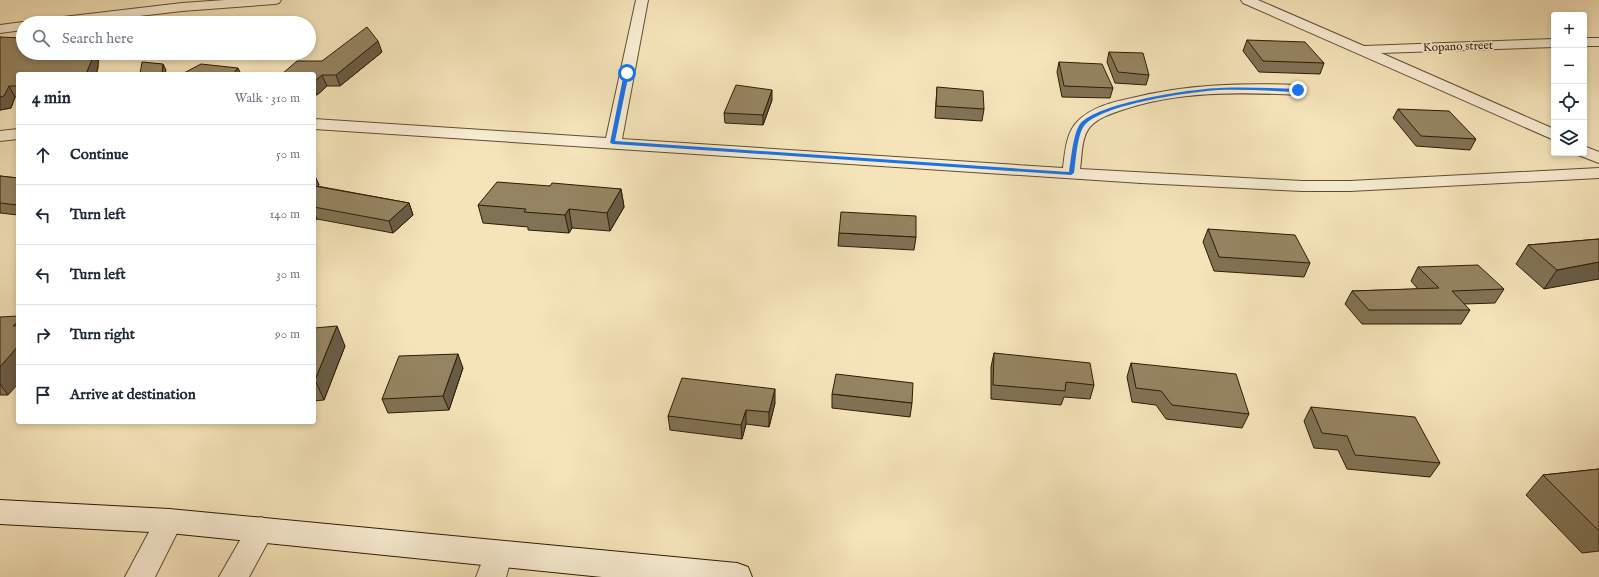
<!DOCTYPE html>
<meta charset="utf-8">
<style>
body{margin:0;font-family:"IM FELL English",serif;background:#f2f2f3;color:#1f2937}
.controls{position:absolute;right:12px;top:12px;display:grid;overflow:hidden;border-radius:4px;box-shadow:0 2px 6px #0003}
.controls button{width:36px;height:36px;display:grid;place-items:center;padding:0;border:0;border-bottom:1px solid #e0e1e3;background:#fff;color:#1f2937;font:20px sans-serif}
.stop{position:absolute;width:12px;height:12px;margin:-9px;border:3px solid #1a73e8;border-radius:50%;background:#fff}
.stop.end{background:#1a73e8;border-color:#fff;box-shadow:0 1px 4px #0008}
.list{margin:0;padding:0;list-style:none}
h2{display:flex;justify-content:space-between;align-items:center;height:52px;margin:0;padding:0 16px;font-size:17px}
h2 small{font-size:13px;font-weight:400;color:#747a83}
.list li{display:grid;grid-template-columns:26px 1fr auto;gap:12px;align-items:center;box-sizing:border-box;height:60px;padding:0 16px;border-top:1px solid #e0e1e3}
.list b{display:block;font-size:15px;white-space:nowrap}
.list em{font-size:13px;font-style:normal;color:#747a83}
.icon{flex:none;width:22px;height:22px;fill:none;stroke:currentColor;stroke-width:2;stroke-linecap:round;stroke-linejoin:round}
.map{position:relative;flex:none;width:1599px;height:577px;overflow:hidden}
.search{position:absolute;background:#fff;box-shadow:0 2px 6px #0003;left:16px;top:16px;width:300px;height:44px;display:flex;align-items:center;gap:10px;box-sizing:border-box;padding:0 14px;border-radius:22px;color:#747a83;font-size:15px}
.panel{position:absolute;background:#fff;box-shadow:0 2px 6px #0003;left:16px;top:72px;width:300px;height:352px;border-radius:4px}
.map>svg:first-child{display:block}
</style>
<div class="map">
<svg width="1599" height="577" viewBox="0 0 1599 577">
<rect width="100%" height="100%" fill="#f5e4ba"/>
<filter id="stains"><feTurbulence type="fractalNoise" baseFrequency=".005" numOctaves="4"/><feColorMatrix values="0 0 0 0 .2 0 0 0 0 .09 0 0 0 0 .02 0 0 0 .5 -.17"/></filter>
<radialGradient id="worn" r=".72"><stop offset=".6" stop-color="#630" stop-opacity="0"/><stop offset="1" stop-color="#630" stop-opacity=".3"/></radialGradient>
<g fill="none" stroke-linecap="round" stroke-linejoin="round">
<!-- street casing -->
<g stroke="#5f4e31" stroke-width="2">
<g id="street">
<polygon points="225,0 281,0 279,3 275,4 182,11 79,23 39,23 41,20 46,19 182,3"/>
<path d="M636 0H648L622 139 1063 168C1065 153 1066 133 1077 122 1091 107 1113 102 1132 98 1187 84 1242 83 1298 85L1303 87 1306 90 1303 93 1298 95C1239 92 1178 91 1122 110 1110 114 1098 118 1090 127 1081 137 1082 157 1080 169L1302 181H1350L1599 168V178L1350 191H1302L1141 183 314 129V119L606 138Z"/>
<polygon points="1241,0 1258,0 1364,46 1554,39 1554,47 1381,53 1554,129 1554,140 1243,3"/>
<polygon points="23,22 27,23 23,23 23,30 0,33 0,25"/>
<rect x="1584" y="38" width="15" height="8"/>
<polygon points="18,129 18,139 0,141 0,131"/>
<polygon points="1584,146 1599,152 1599,163 1578,155 1577,153 1584,153"/>
<polygon points="169,509 179,513 183,521 155,577 125,577 159,513"/>
<polygon points="261,517 271,521 275,529 249,577 219,577 251,521"/>
<polygon points="499,541 509,544 513,553 506,577 476,577 489,544"/>
</g>
</g>
<!-- secondary casing -->
<g stroke="#2d1c03" stroke-width="2">
<polygon id="secondary" points="0,500 169,509 737,563 748,567 752,577 602,577 169,533 0,524"/>
</g>
<!-- street -->
<use href="#street" fill="#f8edd2" fill-rule="evenodd"/>
<!-- secondary -->
<use href="#secondary" fill="#f8edd2" fill-rule="evenodd"/>
</g>
<!-- wall -->
<g fill="#807254" stroke="#2d1c03">
<polygon points="0,37 98,68 96,74 18,74 18,97 15,97 11,108 0,110"/>
<polygon points="1247,40 1324,63 1320,74 1259,72 1243,51"/>
<polygon points="382,52 340,86 327,86 317,95 314,95 314,74 322,61"/>
<polygon points="1109,52 1149,75 1146,85 1115,83 1107,62"/>
<polygon points="1059,62 1113,88 1110,98 1062,97 1057,72"/>
<polygon points="937,87 984,109 982,121 935,118"/>
<polygon points="772,100 763,125 725,123 724,113"/>
<polygon points="1398,109 1476,139 1470,150 1416,146 1393,118"/>
<polygon points="314,174 319,185 317,186 409,203 413,215 393,233 317,219 314,222"/>
<polygon points="0,176 18,178 18,215 0,213"/>
<polygon points="550,186 621,189 624,207 610,231 572,228 569,233 528,230 528,227 483,223 478,205"/>
<polygon points="1208,229 1310,263 1304,277 1214,271 1203,242"/>
<polygon points="839,233 916,237 914,250 838,246"/>
<polygon points="1599,239 1544,289 1516,264 1528,245"/>
<polygon points="1418,267 1504,289 1495,303 1464,304 1470,310 1461,324 1362,324 1345,304 1352,291 1418,289 1411,281"/>
<polygon points="0,317 8,395 0,395"/>
<polygon points="314,328 345,346 324,400 314,401"/>
<polygon points="994,353 1094,385 1090,399 1064,397 1061,405 991,399 991,367"/>
<polygon points="1131,363 1249,414 1242,428 1166,419 1156,405 1132,402 1127,377"/>
<polygon points="463,368 449,410 388,413 382,399"/>
<polygon points="832,394 912,403 910,417 832,408"/>
<polygon points="775,403 769,427 746,424 742,439 670,430 668,416"/>
<polygon points="1311,407 1440,463 1430,477 1347,469 1338,450 1314,448 1304,421"/>
<polygon points="1599,469 1599,551 1582,553 1526,495 1543,475"/>
</g>
<!-- shaded-wall -->
<g fill="#685c45" stroke="#2d1c03">
<polygon points="378,41 382,52 340,86 336,75"/>
<polygon points="93,53 99,53 98,68 96,74 86,74"/>
<polygon points="163,64 166,70 165,74 162,74"/>
<polygon points="238,68 241,74 233,74"/>
<polygon points="322,75 327,86 317,95 314,87 314,82"/>
<polygon points="9,86 15,97 11,108 0,110 0,97"/>
<polygon points="772,90 772,100 763,125 763,115"/>
<polygon points="314,174 319,185 314,190"/>
<polygon points="621,189 624,207 610,231 607,213"/>
<polygon points="409,203 413,215 393,233 389,221"/>
<polygon points="569,209 572,228 569,233 565,215"/>
<polygon points="314,212 317,219 314,222"/>
<polygon points="1599,262 1599,279 1544,289 1557,270"/>
<polygon points="314,301 316,306 314,309"/>
<polygon points="18,321 18,333 13,326"/>
<polygon points="337,326 345,346 324,400 315,380"/>
<polygon points="18,346 18,384 8,395 0,384 0,367"/>
<polygon points="458,354 463,368 449,410 443,396"/>
<polygon points="775,389 775,403 769,427 769,412"/>
<polygon points="746,410 746,424 742,439 741,425"/>
</g>
<!-- building -->
<g fill="#958462" stroke="#2d1c03">
<polygon points="367,27 378,41 336,75 322,75 314,82 314,74 282,74 297,61 322,61"/>
<polygon points="0,37 23,38 23,53 93,53 93,57 86,74 18,74 18,86 9,86 4,96 0,97"/>
<polygon points="1247,40 1305,42 1324,63 1263,61"/>
<polygon points="1109,52 1143,53 1149,75 1118,72"/>
<polygon points="142,62 163,64 162,74 140,74"/>
<polygon points="1059,62 1102,64 1113,88 1064,86"/>
<polygon points="201,64 238,68 233,74 182,74"/>
<polygon points="736,85 772,90 763,115 724,113"/>
<polygon points="937,87 983,91 984,109 936,106"/>
<polygon points="1398,109 1449,111 1476,139 1421,136"/>
<polygon points="0,176 18,178 18,204 17,205 0,203"/>
<polygon points="497,182 550,186 552,183 621,189 607,213 569,209 565,215 524,212 526,209 478,205"/>
<polygon points="314,186 409,203 389,221 314,207"/>
<polygon points="841,212 916,216 916,237 839,233"/>
<polygon points="1208,229 1295,235 1310,263 1219,257"/>
<polygon points="1599,239 1599,262 1557,270 1528,245"/>
<polygon points="1478,265 1504,289 1452,291 1470,310 1369,310 1352,291 1439,288 1418,267"/>
<polygon points="18,316 18,321 13,326 18,326 18,346 0,367 0,317"/>
<polygon points="337,326 315,380 314,380 314,328"/>
<polygon points="994,353 1090,363 1094,385 1066,382 1065,391 993,385"/>
<polygon points="458,354 443,396 382,399 399,356"/>
<polygon points="1131,363 1236,374 1249,414 1172,405 1161,391 1136,388"/>
<polygon points="836,374 913,383 912,403 832,394"/>
<polygon points="682,378 775,389 769,412 746,410 741,425 668,416"/>
<polygon points="1311,407 1415,417 1440,463 1355,455 1347,436 1322,433"/>
<polygon points="1599,469 1599,531 1543,475"/>
</g>
<!-- route -->
<path fill="#1a73e8" d="M627 71 629 73 615 141 1069 172C1071 160 1073 134 1080 124 1097 103 1190 89 1219 88 1245 87 1272 88 1298 89L1300 90 1298 92C1272 91 1245 89 1218 90 1191 92 1101 104 1084 126 1077 135 1076 161 1074 173L1071 175 613 144 610 143 624 73Z"/>
<g text-anchor="middle" stroke-width="3.5" stroke-linejoin="round" paint-order="stroke">
<!-- far-street labels -->
<g font-size="12" fill="#2d1c03" stroke="#f8edd2">
<text transform="translate(1458 46) rotate(-2)" y="4">Kopano street</text>
</g>
</g>
<rect width="100%" height="100%" filter="url(#stains)"/>
<rect width="100%" height="100%" fill="url(#worn)"/>
</svg>
<div class="controls">
<button>+</button>
<button>−</button>
<button><svg class="icon" aria-label="locate" viewBox="0 0 24 24"><circle cx="12" cy="12" r="6"/><path d="M12 2v4M12 18v4M2 12h4M18 12h4"/></svg></button>
<button><svg class="icon" aria-label="layers" viewBox="0 0 24 24"><path d="M12 4l9 5-9 5-9-5zM3 14l9 5 9-5"/></svg></button>
</div>
<div class="stop" style="left:627px;top:73px"></div>
<div class="stop end" style="left:1298px;top:90px"></div>
<div class="search"><svg class="icon" aria-label="search" viewBox="0 0 24 24"><circle cx="10" cy="10" r="6"/><path d="M15 15l6 6"/></svg>Search here</div>
<section class="panel">
<h2>4 min<small>Walk · 310 m</small></h2>
<ul class="list">
<li><svg class="icon" aria-label="ahead" viewBox="0 0 24 24"><path d="M12 20V5M6 11l6-6 6 6"/></svg><div><b>Continue</b></div><em>50 m</em></li>
<li><svg class="icon" aria-label="left" viewBox="0 0 24 24"><path d="M17 20v-9H6M10 6l-5 5 5 5"/></svg><div><b>Turn left</b></div><em>140 m</em></li>
<li><svg class="icon" aria-label="left" viewBox="0 0 24 24"><path d="M17 20v-9H6M10 6l-5 5 5 5"/></svg><div><b>Turn left</b></div><em>30 m</em></li>
<li><svg class="icon" aria-label="right" viewBox="0 0 24 24"><path d="M7 20v-9h11M14 6l5 5-5 5"/></svg><div><b>Turn right</b></div><em>90 m</em></li>
<li><svg class="icon" aria-label="arrive" viewBox="0 0 24 24"><path d="M6 21V4h12l-3 4 3 4H6"/></svg><div><b>Arrive at destination</b></div></li>
</ul>
</section>
</div>
